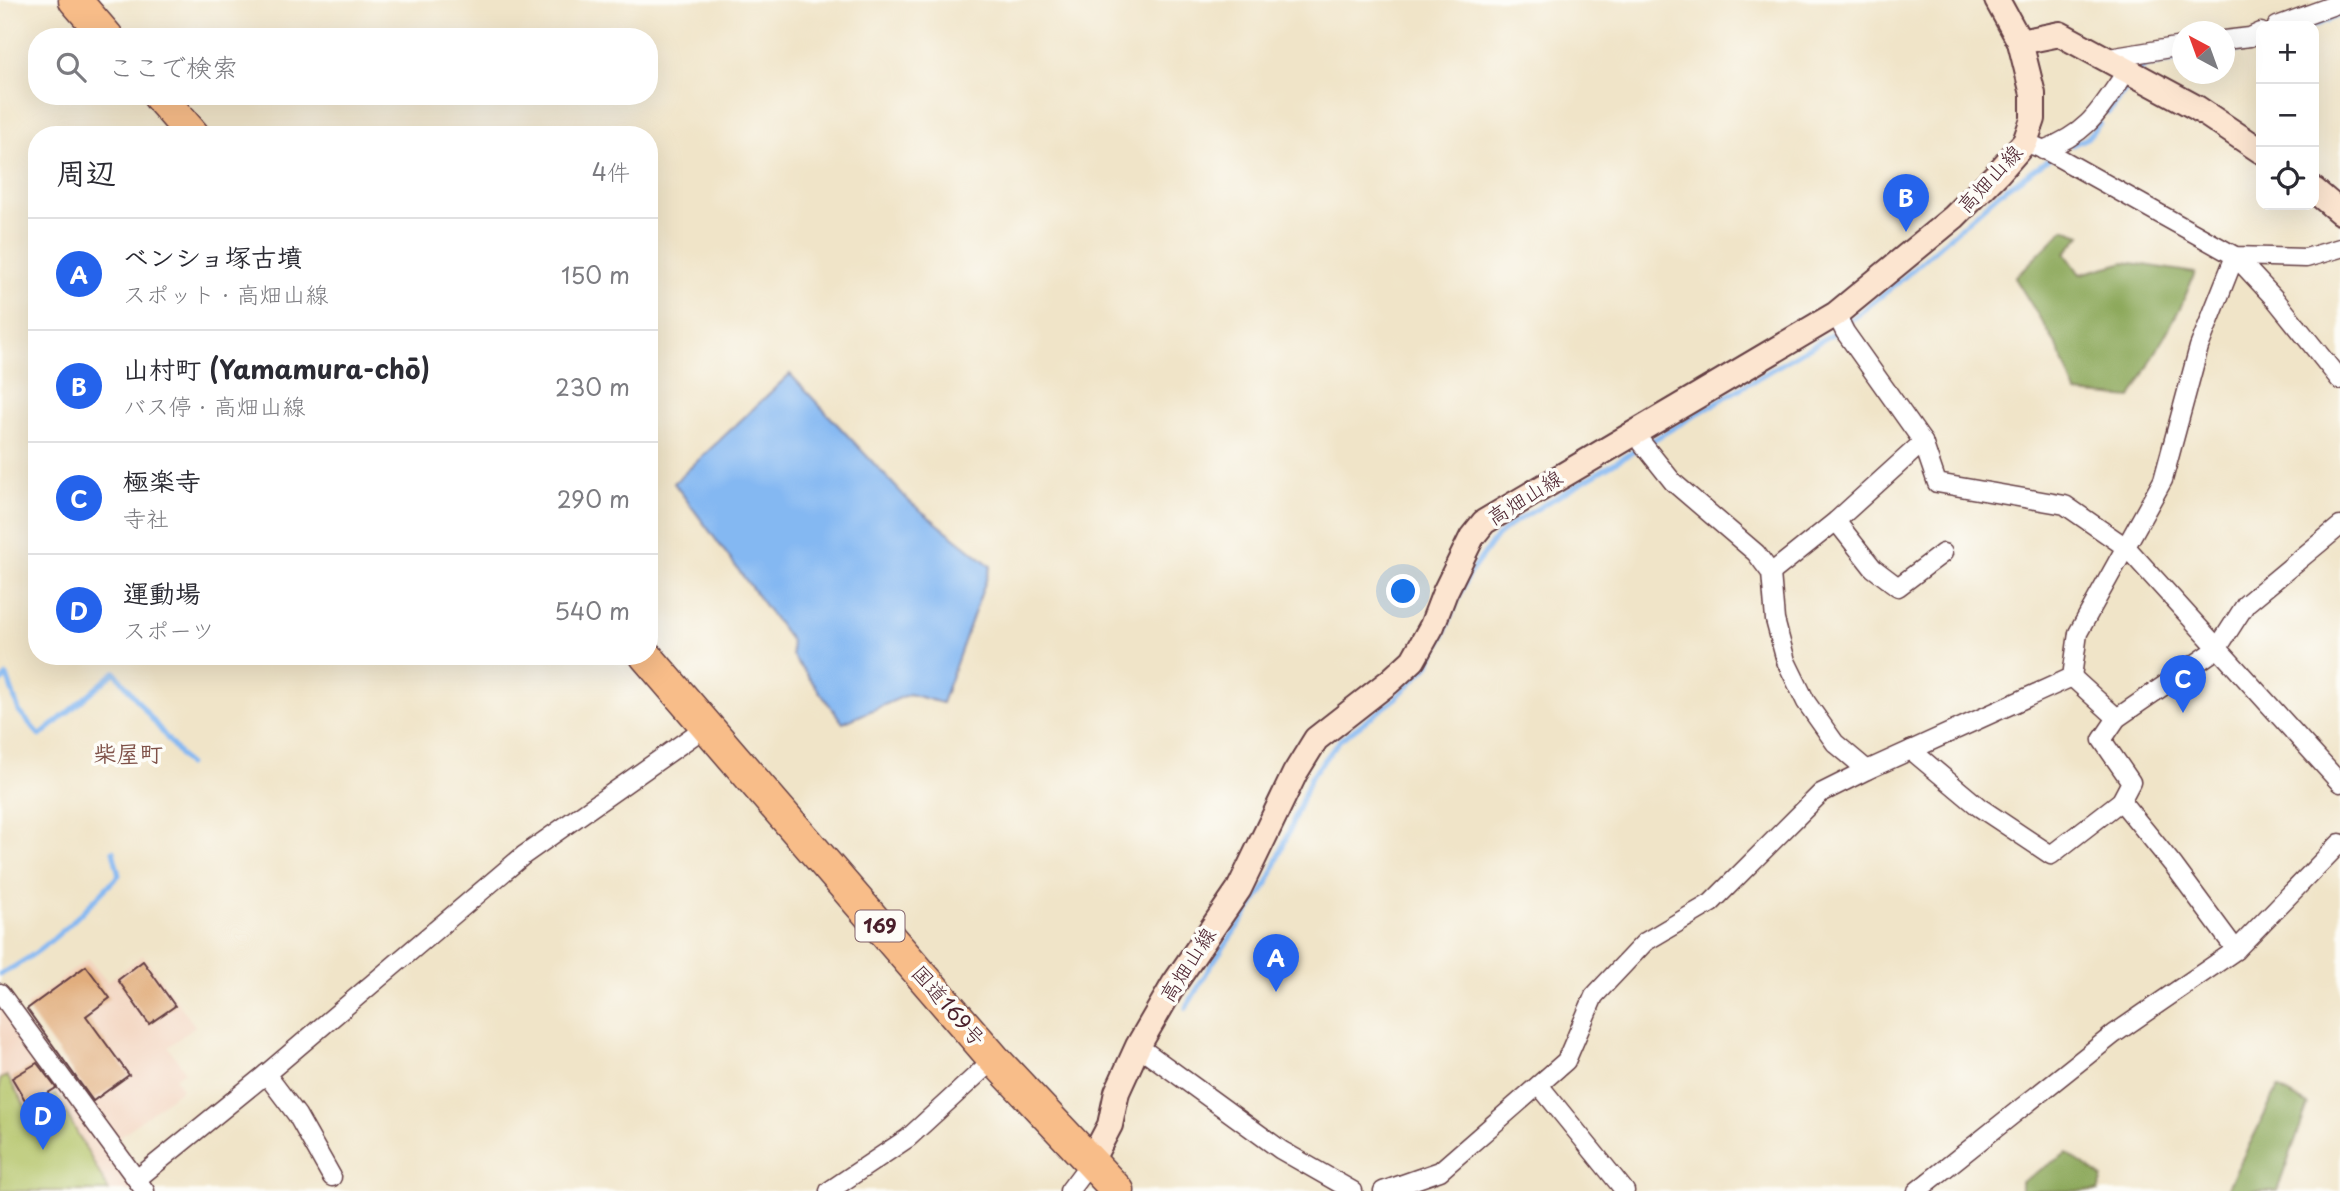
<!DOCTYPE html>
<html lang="ja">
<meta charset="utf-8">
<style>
body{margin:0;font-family:"Playpen Sans","Klee One",sans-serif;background:#f2f2f3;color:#2b2b33}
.controls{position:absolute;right:21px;top:21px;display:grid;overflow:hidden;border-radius:14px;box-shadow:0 7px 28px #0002}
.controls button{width:63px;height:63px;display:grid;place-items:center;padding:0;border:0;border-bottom:2px solid #e1e1e2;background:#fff;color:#2b2b33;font:35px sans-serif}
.compass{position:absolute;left:2172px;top:21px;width:63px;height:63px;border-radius:50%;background:#fff;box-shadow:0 7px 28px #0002;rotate:319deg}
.you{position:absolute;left:1404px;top:592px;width:24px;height:24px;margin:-18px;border:5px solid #fff;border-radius:50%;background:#1a73e8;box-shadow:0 0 0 10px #1a73e833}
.badge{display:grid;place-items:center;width:46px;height:46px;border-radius:50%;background:#2563eb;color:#fff;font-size:23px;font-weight:700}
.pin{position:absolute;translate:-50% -58px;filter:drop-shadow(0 2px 4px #0008)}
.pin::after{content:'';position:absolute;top:37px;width:24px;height:21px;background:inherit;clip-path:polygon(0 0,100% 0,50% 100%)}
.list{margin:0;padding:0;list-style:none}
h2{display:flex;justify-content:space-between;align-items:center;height:91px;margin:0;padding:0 28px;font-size:30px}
h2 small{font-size:23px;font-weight:400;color:#7c7c81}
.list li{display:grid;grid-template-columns:46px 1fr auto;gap:21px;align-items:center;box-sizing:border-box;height:112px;padding:0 28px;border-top:2px solid #e1e1e2}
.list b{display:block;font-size:26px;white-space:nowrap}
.list p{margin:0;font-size:23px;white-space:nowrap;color:#7c7c81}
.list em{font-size:23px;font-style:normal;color:#7c7c81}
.icon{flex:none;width:38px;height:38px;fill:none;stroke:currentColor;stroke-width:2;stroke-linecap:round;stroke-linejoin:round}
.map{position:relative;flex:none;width:2340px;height:1191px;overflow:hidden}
.search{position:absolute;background:#fff;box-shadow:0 7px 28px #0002;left:28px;top:28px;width:630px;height:77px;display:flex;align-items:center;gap:18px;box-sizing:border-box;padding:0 24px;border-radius:28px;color:#7c7c81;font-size:26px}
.panel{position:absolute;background:#fff;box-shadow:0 7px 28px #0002;left:28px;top:126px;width:630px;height:539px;border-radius:28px}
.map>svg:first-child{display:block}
</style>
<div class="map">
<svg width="2340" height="1191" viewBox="0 0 2340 1191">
<rect width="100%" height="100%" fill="#fdfcf7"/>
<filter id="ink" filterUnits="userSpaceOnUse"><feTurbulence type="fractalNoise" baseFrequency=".0143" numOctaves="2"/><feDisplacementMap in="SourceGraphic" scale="14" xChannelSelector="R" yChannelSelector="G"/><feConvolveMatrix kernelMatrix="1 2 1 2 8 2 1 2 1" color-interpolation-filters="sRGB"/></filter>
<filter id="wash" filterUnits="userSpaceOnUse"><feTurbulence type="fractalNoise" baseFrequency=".00686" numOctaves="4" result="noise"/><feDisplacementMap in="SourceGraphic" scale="28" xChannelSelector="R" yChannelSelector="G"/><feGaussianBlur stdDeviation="1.57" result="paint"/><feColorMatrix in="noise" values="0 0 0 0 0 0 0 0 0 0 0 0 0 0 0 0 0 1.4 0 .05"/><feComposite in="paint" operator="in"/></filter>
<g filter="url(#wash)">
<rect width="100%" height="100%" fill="#f0e4c8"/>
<!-- built -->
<g fill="#f3d4bf">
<polygon points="143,955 195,1026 168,1047 185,1071 175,1078 182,1089 117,1139 26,1006 88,959 107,982"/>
<polygon points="0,1005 134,1191 0,1191"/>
</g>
<!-- green -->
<polygon fill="#b2c366" stroke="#7e7148" stroke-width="2" points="7,1076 27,1109 56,1094 109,1191 0,1191 0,1079"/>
<!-- forest -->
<g fill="#8da95b" stroke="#6c6443" stroke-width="2">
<polygon points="2064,229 2081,235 2065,253 2080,274 2125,262 2195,273 2181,306 2131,398 2076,393 2057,346 2015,278"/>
<polygon points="2278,1088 2308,1105 2277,1191 2226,1191"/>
<polygon points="2067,1153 2103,1178 2098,1191 2021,1191 2021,1182"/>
</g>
<!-- water -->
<polygon fill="#84b8f2" stroke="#676c8e" stroke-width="2" points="790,374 910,502 991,566 942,703 909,694 843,723 792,655 791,641 674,483"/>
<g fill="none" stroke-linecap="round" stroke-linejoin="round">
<!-- stream -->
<g stroke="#84b8f2" stroke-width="5">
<polyline points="2313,26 2340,15"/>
<polyline points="2224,54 2261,44"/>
<polyline points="2140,71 2145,66 2182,59"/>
<polyline points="2108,113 2132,82"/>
<polyline points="2072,145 2087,138 2100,123"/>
<polyline points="0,683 7,676 19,711 40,736 115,672 188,765"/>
<path d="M0 974C47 952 83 911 119 875L113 851"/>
<polyline points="1186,1008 1210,967 1268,883 1311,777 1340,740 1393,701 1428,666 1442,638 1467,577 1497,536 1513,523 1834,333 1899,282 1999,193 2052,157"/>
</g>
</g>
<g id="blocks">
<!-- building -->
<g fill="#e1ad7d">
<polygon points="143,961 175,1006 149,1024 118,980"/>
<polygon points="86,966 110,998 86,1016 129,1075 93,1101 27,1009"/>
<polygon points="37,1063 56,1088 28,1105 12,1078"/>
</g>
</g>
</g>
<g filter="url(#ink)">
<use href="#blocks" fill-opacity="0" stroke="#633d43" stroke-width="2"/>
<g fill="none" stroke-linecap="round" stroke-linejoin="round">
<!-- street casing -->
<g stroke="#633d43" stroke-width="21">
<g id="street">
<polyline points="2277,26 2340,3"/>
<polyline points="2224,40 2250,37 2261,32"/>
<polyline points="2103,59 2182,46"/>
<polyline points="2025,142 2047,151 2235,256 2306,258 2340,248"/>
<path d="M2043 150C2089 133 2100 110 2126 72"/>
<polyline points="1836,314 1845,332 1923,442 1937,483 2065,505 2127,548 2340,783"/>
<polyline points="1634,433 1673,482 1756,553 1771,573 1775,620 1786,661 1806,702 1835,743 1867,770"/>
<polyline points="1836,521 1873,568 1898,587 1943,553"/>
<polyline points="1771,573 1836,521 1923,442"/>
<polyline points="2072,677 2117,718"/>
<polyline points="1911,750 1979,807 2051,855 2121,801 2131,782 2102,740 2117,718 2217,649 2246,604 2340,526"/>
<polyline points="2121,801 2174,866 2236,950"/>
<polyline points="0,993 145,1191"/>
<polyline points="1138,1046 1281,1150 1353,1191"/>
<polyline points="266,1074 297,1115 332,1177"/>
<polyline points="1539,1085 1625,1191"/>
<polyline points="137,1179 266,1074 524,855 707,726"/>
<polyline points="829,1191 908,1138 994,1059"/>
<polyline points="1069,1191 1090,1163"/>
<polyline points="1383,1191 1440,1171 1566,1061 1594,996 1645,942 1711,903 1821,793 1867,770 2072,677 2078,633 2163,480 2199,347 2235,256 2275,299 2340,380"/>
<polyline points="1917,1191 2114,1034 2236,950 2340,843"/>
</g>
</g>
<!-- secondary casing -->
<g stroke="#633d43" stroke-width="28">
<g id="secondary">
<polyline points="2020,42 2060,34 2197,108 2261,151"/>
<polyline points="2314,190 2340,212"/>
<polyline points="1090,1163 1110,1125 1117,1092 1138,1046 1174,984 1239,889 1295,773 1316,739 1389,682 1413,660 1432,626 1445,592 1472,537 1484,522 1836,314 1954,217 1998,173 2025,142 2033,119 2033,94 2020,42 1997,0"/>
</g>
</g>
<!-- highway casing -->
<g stroke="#633d43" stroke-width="35">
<g id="highway">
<polyline points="75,0 107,37"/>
<polyline points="159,96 193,135"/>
<polyline points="646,656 994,1059 1118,1191"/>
</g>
</g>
<!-- street -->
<use href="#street" stroke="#fff" stroke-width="18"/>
<!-- secondary -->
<use href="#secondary" stroke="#fce5d0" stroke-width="24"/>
<!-- highway -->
<use href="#highway" stroke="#f8bd89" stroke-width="32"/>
</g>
</g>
<g text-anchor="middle" stroke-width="7" stroke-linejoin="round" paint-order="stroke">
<!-- shield labels -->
<rect fill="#fdfcf7" stroke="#806168" stroke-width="2" x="855.5" y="910.5" width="49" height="31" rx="5"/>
<g font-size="19" font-weight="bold" fill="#4a1f2b">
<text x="880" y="933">169</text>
</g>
<!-- street labels -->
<g font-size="21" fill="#4a1f2b" stroke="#fdfcf7">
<text transform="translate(1990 179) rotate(-47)" y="7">高畑山線</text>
<text transform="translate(1525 498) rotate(-32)" y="7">高畑山線</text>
<text transform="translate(1188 965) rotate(-57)" y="7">高畑山線</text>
<text transform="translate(948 1006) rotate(49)" y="7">国道169号</text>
</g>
<!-- neighbourhood labels -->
<g font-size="23" font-weight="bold" fill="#7f5148" stroke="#fdfcf7">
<text x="128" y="762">柴屋町</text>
</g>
</g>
</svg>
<div class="controls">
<button>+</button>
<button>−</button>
<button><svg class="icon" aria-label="locate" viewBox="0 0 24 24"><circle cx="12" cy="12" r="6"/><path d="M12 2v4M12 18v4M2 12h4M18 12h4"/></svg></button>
</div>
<svg class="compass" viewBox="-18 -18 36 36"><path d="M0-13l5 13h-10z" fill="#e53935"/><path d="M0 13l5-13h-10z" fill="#7c7c81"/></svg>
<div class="you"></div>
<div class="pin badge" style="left:1276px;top:992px">A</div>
<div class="pin badge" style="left:1906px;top:232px">B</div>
<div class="pin badge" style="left:2183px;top:713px">C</div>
<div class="pin badge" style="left:43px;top:1150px">D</div>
<div class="search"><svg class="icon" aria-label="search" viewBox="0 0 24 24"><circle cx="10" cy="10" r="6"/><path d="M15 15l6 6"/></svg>ここで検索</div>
<section class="panel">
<h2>周辺<small>4件</small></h2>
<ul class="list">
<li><span class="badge">A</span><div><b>ベンショ塚古墳</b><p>スポット · 高畑山線</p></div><em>150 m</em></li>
<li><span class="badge">B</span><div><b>山村町 (Yamamura-chō)</b><p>バス停 · 高畑山線</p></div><em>230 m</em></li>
<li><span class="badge">C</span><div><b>極楽寺</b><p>寺社</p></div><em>290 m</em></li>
<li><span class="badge">D</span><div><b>運動場</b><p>スポーツ</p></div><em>540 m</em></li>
</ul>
</section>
</div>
